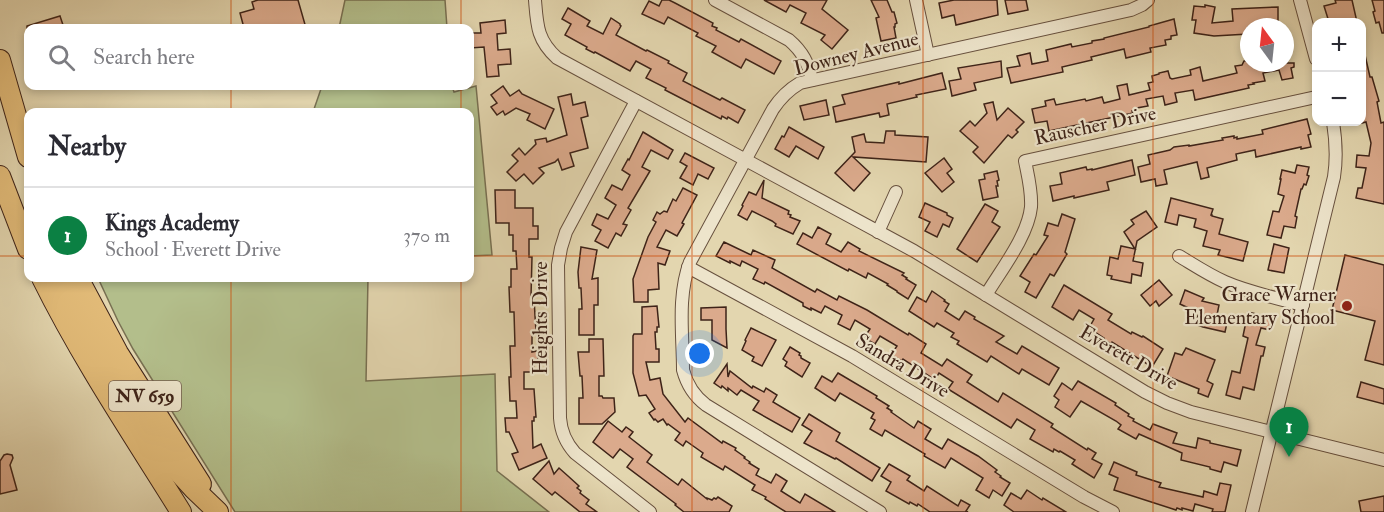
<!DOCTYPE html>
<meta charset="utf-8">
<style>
body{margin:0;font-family:"IM FELL Double Pica",serif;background:#f7f7f7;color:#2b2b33}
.controls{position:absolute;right:18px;top:18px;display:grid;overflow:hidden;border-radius:12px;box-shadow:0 3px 9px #0003}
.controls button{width:54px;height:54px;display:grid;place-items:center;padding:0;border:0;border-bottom:2px solid #e1e1e2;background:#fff;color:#2b2b33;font:30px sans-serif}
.compass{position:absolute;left:1240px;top:18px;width:54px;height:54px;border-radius:50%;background:#fff;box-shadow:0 3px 9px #0003;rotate:345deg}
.you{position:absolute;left:700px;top:354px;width:21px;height:21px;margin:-15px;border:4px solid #fff;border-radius:50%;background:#1a73e8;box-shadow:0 0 0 9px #1a73e833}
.badge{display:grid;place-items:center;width:39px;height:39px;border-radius:50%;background:#0b8043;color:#fff;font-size:20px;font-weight:700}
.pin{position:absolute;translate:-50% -50px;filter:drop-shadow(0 2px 3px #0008)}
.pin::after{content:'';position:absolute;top:32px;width:21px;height:18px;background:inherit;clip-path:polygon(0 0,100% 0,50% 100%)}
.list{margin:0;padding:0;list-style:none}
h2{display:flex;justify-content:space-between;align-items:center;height:78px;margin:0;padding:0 24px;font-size:26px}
h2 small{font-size:20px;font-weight:400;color:#7c7c81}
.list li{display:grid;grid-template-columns:39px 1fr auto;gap:18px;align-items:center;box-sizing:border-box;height:96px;padding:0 24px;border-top:2px solid #e1e1e2}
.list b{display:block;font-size:22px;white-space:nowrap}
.list p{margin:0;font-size:20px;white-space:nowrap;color:#7c7c81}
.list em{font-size:20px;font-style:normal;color:#7c7c81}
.icon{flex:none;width:33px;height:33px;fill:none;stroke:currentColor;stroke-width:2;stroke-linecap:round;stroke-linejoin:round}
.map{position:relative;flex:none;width:1384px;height:512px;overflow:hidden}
.search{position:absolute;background:#fff;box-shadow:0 3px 9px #0003;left:24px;top:24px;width:450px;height:66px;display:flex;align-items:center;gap:15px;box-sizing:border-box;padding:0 21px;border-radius:12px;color:#7c7c81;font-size:22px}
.panel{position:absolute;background:#fff;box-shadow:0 3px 9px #0003;left:24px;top:108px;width:450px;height:174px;border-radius:12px}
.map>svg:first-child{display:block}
</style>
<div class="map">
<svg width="1384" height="512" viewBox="0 0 1384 512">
<rect width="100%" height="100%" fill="#e3d6af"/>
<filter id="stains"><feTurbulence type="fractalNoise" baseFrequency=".00333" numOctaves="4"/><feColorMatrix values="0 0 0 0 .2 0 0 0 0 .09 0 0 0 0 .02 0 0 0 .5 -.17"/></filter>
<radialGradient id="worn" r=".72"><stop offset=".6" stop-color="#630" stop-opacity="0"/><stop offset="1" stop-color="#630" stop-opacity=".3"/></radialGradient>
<!-- green -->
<g fill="#b3be8b" stroke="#787052" stroke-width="1.5">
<polygon points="345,0 445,0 447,28 339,28"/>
<polygon points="322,86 452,86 454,92 476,86 492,255 470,256 470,112 313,112"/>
<polygon points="98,278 368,278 366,381 495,374 497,471 549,512 235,512 133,349 118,321"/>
</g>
<!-- building -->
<g fill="#dbaa8c" stroke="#3e2318" stroke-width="1.5">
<polygon points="258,0 298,0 306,28 244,28 240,13 254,9 252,2"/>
<polygon points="662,0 669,0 675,3 713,23 712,26 717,28 716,30 739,42 741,39 781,61 774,74 746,59 741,68 712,52 716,46 696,36 698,33 668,17 664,24 642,14 649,1 659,6"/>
<polygon points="764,0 827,0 822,9 848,30 832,49 821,40 825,35 801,23 806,13 790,5 786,12"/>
<polygon points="871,0 887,0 892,12 894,12 897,23 895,24 895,27 894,27 896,38 881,41 876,18 879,17"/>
<polygon points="954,0 997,0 998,15 956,25 954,15 942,18 939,3"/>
<polygon points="1005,0 1026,0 1028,10 1008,14"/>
<polygon points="1335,0 1352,0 1357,22 1329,22 1324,6 1336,3"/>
<polygon points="1372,0 1384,0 1384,33 1382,33 1379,22 1376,23 1373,12 1375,11"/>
<polygon points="1205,5 1215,7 1212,23 1233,21 1232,9 1278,7 1278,27 1248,27 1248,34 1214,36 1194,33 1196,20 1192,20 1194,6 1205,7"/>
<polygon points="568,8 590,21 587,26 603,34 611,18 620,24 620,25 621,26 616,35 646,51 647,50 669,61 668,63 687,73 683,81 720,100 722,98 745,110 738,123 728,117 727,119 722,116 721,119 669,92 665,90 666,88 646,78 651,69 636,61 630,71 595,52 594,53 586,49 587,47 565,35 571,24 562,19"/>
<polygon points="60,16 64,28 27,28 27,26"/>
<polygon points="1174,19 1177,35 1171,36 1171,39 1165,40 1166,45 1150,48 1151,52 1126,58 1124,49 1091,57 1092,60 1062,67 1063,72 1011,83 1007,68 1020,66 1017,56 1030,53 1032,64 1048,61 1046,50 1071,44 1072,47 1092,43 1092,41 1104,39 1104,38 1149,27 1149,26"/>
<polygon points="505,20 506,33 497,34 498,50 510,49 511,64 498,65 499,76 487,77 484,47 470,48 470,33 481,33 480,23"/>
<polygon points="1362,55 1365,55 1370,77 1372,77 1379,101 1377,102 1381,123 1384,122 1384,204 1356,198 1358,188 1362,188 1366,168 1356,167 1357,155 1369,156 1371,143 1366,122 1362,123 1362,111 1365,110 1362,99"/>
<polygon points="1001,61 1002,77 974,83 976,90 952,96 949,81 961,79 958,68"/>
<polygon points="1244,61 1247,61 1249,63 1294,63 1294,67 1291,68 1293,78 1282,80 1279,70 1263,73 1265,81 1253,83 1254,84 1248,85 1249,88 1195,100 1193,90 1175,93 1177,102 1165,105 1163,96 1146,99 1148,106 1137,108 1137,110 1132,111 1133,113 1049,131 1047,121 1035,123 1032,109 1046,106 1045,101 1054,99 1056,105 1085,99 1086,101 1102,97 1104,103 1120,99 1117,86 1127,84 1129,95 1150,90 1148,83 1153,82 1152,76 1159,74 1159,73 1168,71 1170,78 1172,79 1191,75 1190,70 1200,67 1203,81 1237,73 1235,66 1242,65"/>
<polygon points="942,73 946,89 916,95 917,97 887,104 889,115 880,117 879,113 836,122 833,107 845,104 842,95 899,82 899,84"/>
<polygon points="503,86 510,96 519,90 522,94 554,109 545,129 527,120 530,114 516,108 505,115 503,111 497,115 491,107 497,103 491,95"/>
<polygon points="571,94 573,105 585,102 588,116 581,118 588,148 570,153 574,166 562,170 558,159 555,162 539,168 544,173 533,184 524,174 516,181 507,172 518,161 512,155 519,148 525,155 536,144 535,140 546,138 547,142 567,135 558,97"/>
<polygon points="826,100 829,115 804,120 800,106"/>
<polygon points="993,102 997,120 1008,108 1024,122 1016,130 1018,132 1012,138 1008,135 984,163 973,152 978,147 960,131 970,121 975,126 987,113 984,104"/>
<polygon points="1307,119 1311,134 1308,135 1311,147 1301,149 1301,147 1256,157 1255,150 1236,154 1237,160 1207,168 1209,177 1201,179 1197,162 1164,170 1167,184 1156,186 1155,179 1141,182 1138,167 1150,164 1148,155 1170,150 1174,147 1189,145 1189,146 1223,140 1222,138 1234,136 1234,138 1237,137 1237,139 1263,134 1262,130"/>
<polygon points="789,127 824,147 818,159 796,146 789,157 775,149 782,136 784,137"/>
<polygon points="886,131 895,131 895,135 928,137 926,162 853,157 870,173 854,191 835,173 855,152 852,137 864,134 866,142 884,143"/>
<polygon points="643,132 673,150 668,159 651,150 642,167 650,171 628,208 631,210 623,224 627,225 621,236 616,233 608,248 595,241 601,230 592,225 597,214 608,219 616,205 605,198 612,185 622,190 630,175 622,170 628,159 629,160"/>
<polygon points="685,153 714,168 708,179 698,174 693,185 680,178 687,166 680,162"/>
<polygon points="944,158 952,169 947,173 954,182 942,192 925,173"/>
<polygon points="1132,160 1135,175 1107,182 1109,190 1074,198 1074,196 1053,201 1050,186 1062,184 1060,173 1086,167 1087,170 1092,169 1092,170"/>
<polygon points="1297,165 1309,167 1307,175 1309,176 1306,185 1304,184 1302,189 1301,189 1295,216 1297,217 1295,228 1284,226 1281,238 1267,235 1273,211 1279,212 1284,196 1278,194 1281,179 1280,179 1282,170 1295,173"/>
<polygon points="997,171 999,180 997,181 998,186 996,186 998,197 983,200 979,180 985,179 984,174"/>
<polygon points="764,180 762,198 789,211 788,214 791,215 790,217 800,221 793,234 775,226 776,224 772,221 752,211 747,220 738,215 743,206 742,205 749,192 756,195"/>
<polygon points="683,188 697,195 682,223 684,224 677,236 666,230 657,247 670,251 665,265 658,263 659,289 648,290 648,302 634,302 633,279 648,237 656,222 653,220 657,212 660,214 664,211 667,212 673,199 676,201"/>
<polygon points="495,190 515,190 515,208 533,208 533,226 538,226 538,239 529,239 529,257 532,257 531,297 534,297 535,316 536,331 532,331 532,352 537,351 538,360 534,360 534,372 524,372 524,389 534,389 536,417 534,417 534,421 532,421 533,448 541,444 547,458 519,470 512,454 518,452 509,432 506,432 505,418 517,418 516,401 510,401 509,377 511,377 510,346 515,346 514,312 510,312 509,287 511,287 511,269 517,269 516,251 513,251 513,235 509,235 509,223 496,223"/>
<polygon points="1171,198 1213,209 1211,215 1212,215 1212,216 1223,219 1219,234 1248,242 1243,261 1218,255 1220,250 1203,246 1207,231 1194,227 1196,219 1179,215 1177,225 1165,222"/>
<polygon points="925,203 947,213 947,215 953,218 949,227 943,224 937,237 925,231 930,222 919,217"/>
<polygon points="985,204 998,211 992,222 1000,227 977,262 957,249"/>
<polygon points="1146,211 1157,227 1137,241 1133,261 1143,263 1141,276 1132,274 1131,283 1111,279 1112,276 1107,275 1110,257 1118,259 1121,246 1135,249 1124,232 1134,224 1131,220"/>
<polygon points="1062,214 1075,219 1065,252 1067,254 1054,276 1050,274 1036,298 1025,292 1030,282 1020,276 1034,254 1036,255 1048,236 1044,235 1048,223 1058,226"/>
<polygon points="818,227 831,234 826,244 841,252 848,242 860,249 859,251 904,273 902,275 907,278 906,279 916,285 908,299 897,292 897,291 887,285 888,284 868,273 866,278 849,269 848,271 797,244 803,233 812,238"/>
<polygon points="724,242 751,255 753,250 775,260 772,268 815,292 817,289 837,300 839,296 867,310 908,335 909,333 926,344 921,353 942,366 947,359 972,375 967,382 998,402 1003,393 1053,424 1051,427 1087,450 1088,448 1096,453 1092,459 1102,464 1094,478 1072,464 1075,460 1060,451 1059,452 1054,449 1053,452 1030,439 1035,430 1017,419 1011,428 948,389 953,382 939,373 936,378 933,376 932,378 903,359 902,361 891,355 897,346 880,336 875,344 864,338 870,329 855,320 850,330 838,324 842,315 825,306 821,313 811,308 811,310 803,306 803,303 765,282 764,284 753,279 758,269 742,261 740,266 730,261 730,263 716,256"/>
<polygon points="1274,244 1289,248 1284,273 1268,270"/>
<polygon points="581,247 597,250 592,279 598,278 598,305 594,305 594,335 579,335 579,309 582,309 581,288 579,288 578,272"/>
<polygon points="1345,255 1384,265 1384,365 1365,360 1375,321 1332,310"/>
<polygon points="1159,280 1172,295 1159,306 1156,301 1150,306 1141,295"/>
<polygon points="1064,285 1112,314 1108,320 1131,334 1132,332 1142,337 1143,336 1163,349 1152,367 1112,342 1111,344 1103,339 1104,338 1089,328 1094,319 1079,310 1073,320 1052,307"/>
<polygon points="1185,290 1204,298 1202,301 1219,305 1217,315 1228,318 1225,332 1203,327 1195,324 1199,313 1180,304"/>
<polygon points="932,291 945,300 944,301 949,304 945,311 959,320 965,311 975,317 974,319 1004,336 996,342 1017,354 1022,346 1059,368 1049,385 1022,369 1019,374 991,356 987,362 957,344 959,341 951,337 954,333 937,323 934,327 909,311 917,297 926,302"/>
<polygon points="657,306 659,327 657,327 657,332 655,332 656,349 659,349 659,362 646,362 650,380 660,378 663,394 685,422 688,418 722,443 723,441 736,448 735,450 745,457 744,458 750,462 749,463 759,469 756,475 771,483 776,474 787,481 781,491 800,503 805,494 835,512 786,512 765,499 766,497 752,490 755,485 725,466 723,470 701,457 703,453 686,441 683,446 675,440 680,433 668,424 667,425 663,419 658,422 655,419 654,420 649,413 655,409 646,395 639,396 633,373 633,336 634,334 642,334 642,307"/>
<polygon points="726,307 726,329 727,348 712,340 712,320 701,320 701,308"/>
<polygon points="1248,312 1273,318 1270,330 1261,328 1256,345 1265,347 1263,356 1261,356 1254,390 1243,387 1240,399 1226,395 1232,371 1240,373 1248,338 1243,336"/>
<polygon points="751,328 776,340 762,366 752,361 754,357 742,350 746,341 745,340"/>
<polygon points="589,339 603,339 604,376 599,376 599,396 602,396 603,398 614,398 615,412 602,424 579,424 579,398 583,398 582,376 580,376 578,352 589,352"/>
<polygon points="790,347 800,353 799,355 801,356 801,358 810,363 802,377 785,366 787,362 783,359"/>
<polygon points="1186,348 1215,360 1207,381 1213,384 1208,397 1198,393 1199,389 1167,376 1175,353 1182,355"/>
<polygon points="727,364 728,377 730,371 752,388 753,386 764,392 766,388 777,395 773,402 800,418 792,432 753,410 759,401 741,390 737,395 728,388 728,391 722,386 721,388 714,383"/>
<polygon points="838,373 877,396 876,398 889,406 887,408 892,411 891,412 914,428 918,421 931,429 925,439 942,449 948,439 978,456 997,470 995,472 1001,476 1000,477 1010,483 1002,496 993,490 989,498 976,490 983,478 951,458 945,468 924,456 925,454 885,430 882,436 870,429 875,420 871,418 874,413 840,393 835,401 815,388 822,376 832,382"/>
<polygon points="1078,381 1116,403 1115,405 1129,414 1128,416 1134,419 1133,421 1150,430 1153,424 1177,433 1173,443 1196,448 1198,438 1210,441 1210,443 1241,450 1237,466 1224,462 1221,472 1210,469 1210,467 1181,460 1182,453 1139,434 1136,439 1118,429 1121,425 1116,421 1081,401 1070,417 1055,407 1059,400 1054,396 1062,383 1072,390"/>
<polygon points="1361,382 1384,389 1384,404 1357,397"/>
<polygon points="809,414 840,433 836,441 880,468 872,481 836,458 835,459 804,443 812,431 802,425"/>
<polygon points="608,421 622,432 626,427 633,432 629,437 652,455 647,462 678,485 682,479 707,499 707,498 712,500 714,498 716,499 718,497 732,506 729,512 684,512 675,505 676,504 627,467 633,459 620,449 613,458 593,442"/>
<polygon points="7,454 12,455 13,458 10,465 17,490 0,494 0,461 4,455"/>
<polygon points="549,461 554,474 559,468 568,476 579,486 577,488 581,491 580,493 589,500 586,504 597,512 580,512 555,492 552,495 533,479"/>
<polygon points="1114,462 1137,472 1136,475 1161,483 1159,487 1203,497 1204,491 1217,495 1220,483 1231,485 1225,512 1212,512 1213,509 1195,504 1193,511 1182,508 1182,510 1177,508 1176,510 1114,490 1118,478 1109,474"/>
<polygon points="889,464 910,476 907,480 924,491 927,486 958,506 961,500 970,505 966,511 968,512 930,512 918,504 917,506 910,502 909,504 886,491 891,482 881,476"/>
<polygon points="1027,490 1042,500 1043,498 1066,512 1014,512 1004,505 1011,493 1021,499"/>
<polygon points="1384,496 1384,512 1361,512 1359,501"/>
</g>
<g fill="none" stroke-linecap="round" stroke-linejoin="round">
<!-- minor casing -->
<g stroke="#67503e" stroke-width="14">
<g id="minor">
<path d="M535 0C537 25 537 40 557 58L914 251 1145 392 1167 403 1191 412 1384 460"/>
<path d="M715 0 789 40C803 52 808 63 812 80"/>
<polyline points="916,0 928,55"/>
<polyline points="1300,0 1316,59"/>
<path d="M636 101 566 232 561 248 558 265 560 418C561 432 566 443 575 453L650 512"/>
<polyline points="878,232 896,192"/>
<path d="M1179 256C1194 265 1209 275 1225 282 1250 293 1277 298 1303 305"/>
<polyline points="688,267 852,356 1084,497 1113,512"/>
<path d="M986 295C1001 270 1028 236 1031 207 1032 191 1028 176 1025 161L1316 97"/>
<path d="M880 512 706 405C694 396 687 385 683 370 683 335 677 296 690 262L773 109C781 97 788 90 800 83L1131 10 1142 5 1148 0"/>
<path d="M1252 512 1334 177C1337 158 1336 141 1333 122"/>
</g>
</g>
<!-- primary casing -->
<g stroke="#3e2318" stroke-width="22">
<g id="primary">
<polyline points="0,60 28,157"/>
<polyline points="0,176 28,249"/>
<path d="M42 278C82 359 133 435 181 512"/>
<polyline points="59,278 80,319 101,356 163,455 194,489 218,512"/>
<polyline points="78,278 118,353 201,484"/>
</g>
</g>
<!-- minor -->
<use href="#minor" stroke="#ede4cb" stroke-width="12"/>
<!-- primary -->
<use href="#primary" stroke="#e2bb78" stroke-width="20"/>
</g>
<!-- grid -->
<path fill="none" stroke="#ce510e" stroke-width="1.5" stroke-opacity="0.55" d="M231 0V28M461 0V28M692 0V512M923 0V512M1153 0V512M231 86V112M461 86V112M0 256H28M470 256H1384M231 278V512M461 278V512"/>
<!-- markers -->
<circle fill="#8f2418" stroke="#ede4cb" stroke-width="2" cx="1347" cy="306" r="6"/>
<g text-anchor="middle" stroke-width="4.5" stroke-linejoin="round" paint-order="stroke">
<!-- shield labels -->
<rect fill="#ede4cb" stroke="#725d4e" stroke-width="1.5" x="109" y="381" width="72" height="30" rx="4.5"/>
<g font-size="18" font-weight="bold" fill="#3e2318">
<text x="145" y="402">NV 659</text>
</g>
<!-- street labels -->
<g font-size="20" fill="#3e2318" stroke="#ede4cb">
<text transform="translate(856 53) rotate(-14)" y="7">Downey Avenue</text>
<text transform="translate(1095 125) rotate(-12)" y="7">Rauscher Drive</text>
<text transform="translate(540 318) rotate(-90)" y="7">Heights Drive</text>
<text transform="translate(1129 357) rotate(30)" y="7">Everett Drive</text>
<text transform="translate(903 365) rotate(31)" y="7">Sandra Drive</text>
</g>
<!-- poi labels -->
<g font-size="20" fill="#3e2318" stroke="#ede4cb" text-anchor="end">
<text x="1335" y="301">Grace Warner<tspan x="1335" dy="23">Elementary School</tspan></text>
</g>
</g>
<rect width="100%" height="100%" filter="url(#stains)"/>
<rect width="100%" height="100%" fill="url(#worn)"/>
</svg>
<div class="controls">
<button>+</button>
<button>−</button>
</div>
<svg class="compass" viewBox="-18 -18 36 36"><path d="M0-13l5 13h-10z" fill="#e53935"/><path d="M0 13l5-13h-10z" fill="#7c7c81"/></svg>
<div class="you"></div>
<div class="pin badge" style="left:1289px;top:457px">1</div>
<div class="search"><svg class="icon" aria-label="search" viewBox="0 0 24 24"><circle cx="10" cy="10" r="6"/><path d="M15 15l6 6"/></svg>Search here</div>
<section class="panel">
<h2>Nearby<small></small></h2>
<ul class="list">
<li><span class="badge">1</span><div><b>Kings Academy</b><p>School · Everett Drive</p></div><em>370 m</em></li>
</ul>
</section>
</div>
